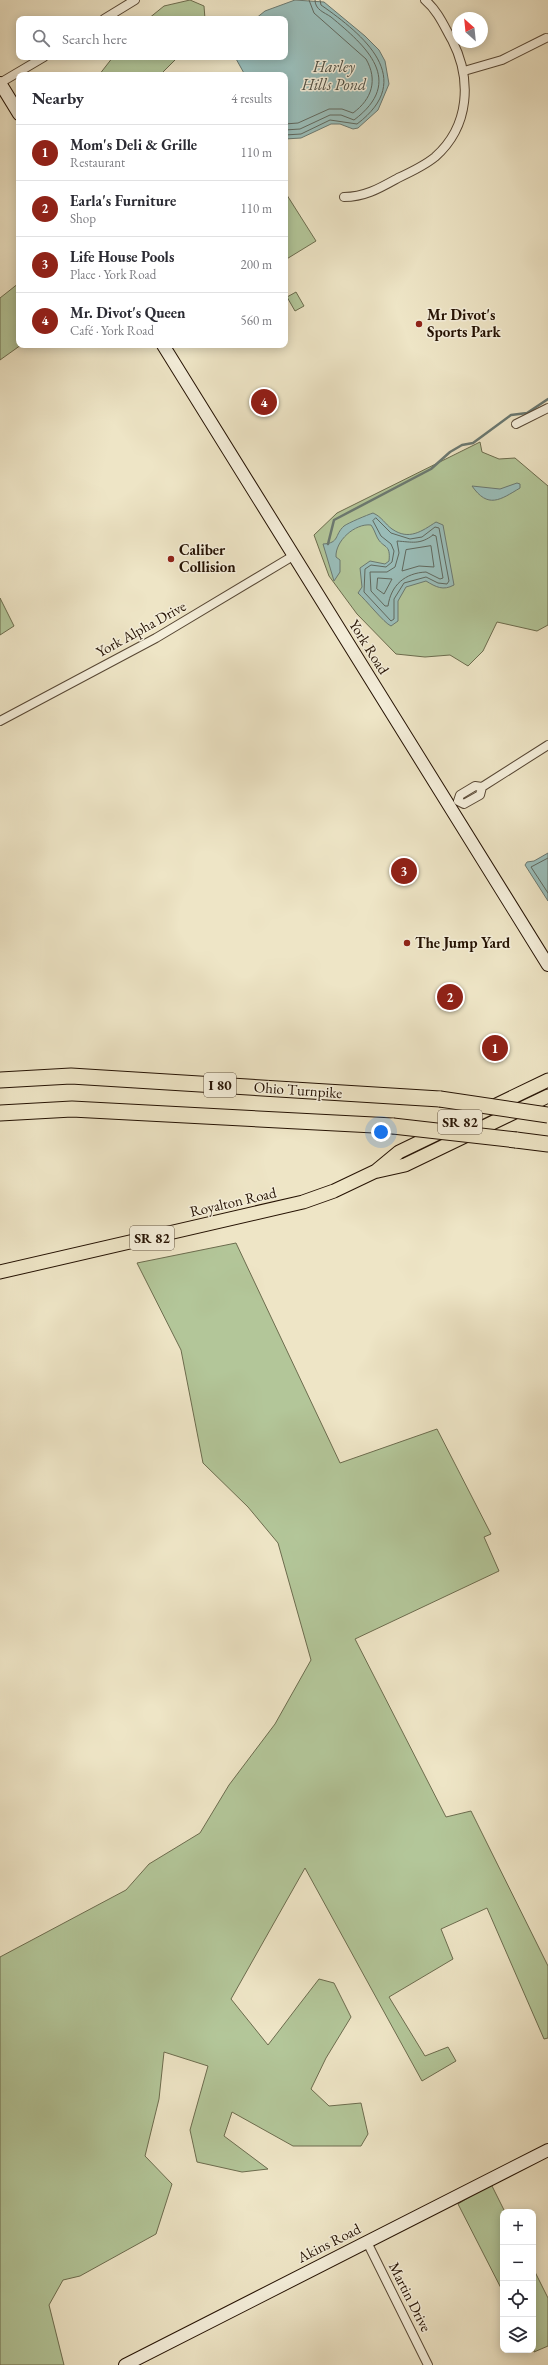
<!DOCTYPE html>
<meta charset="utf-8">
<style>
body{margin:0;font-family:"EB Garamond",serif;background:#f2f2f3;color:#2b2b33}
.controls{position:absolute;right:12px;bottom:12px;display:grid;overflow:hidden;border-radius:8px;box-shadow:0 2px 10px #0003}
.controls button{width:36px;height:36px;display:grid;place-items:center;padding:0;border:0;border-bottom:1px solid #e1e1e2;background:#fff;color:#2b2b33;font:20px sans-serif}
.compass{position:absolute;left:452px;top:12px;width:36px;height:36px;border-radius:50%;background:#fff;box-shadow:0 2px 10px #0003;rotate:333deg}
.you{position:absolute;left:381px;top:1132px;width:14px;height:14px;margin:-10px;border:3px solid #fff;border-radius:50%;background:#1a73e8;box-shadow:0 0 0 6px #1a73e833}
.badge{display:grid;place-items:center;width:26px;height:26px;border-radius:50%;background:#8f2418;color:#fff;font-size:13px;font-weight:700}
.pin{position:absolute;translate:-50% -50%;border:2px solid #fff;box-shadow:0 1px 4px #0006}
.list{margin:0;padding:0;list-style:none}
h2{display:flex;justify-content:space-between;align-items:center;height:52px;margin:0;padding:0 16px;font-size:17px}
h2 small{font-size:13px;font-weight:400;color:#7c7c81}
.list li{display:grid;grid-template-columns:26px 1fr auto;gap:12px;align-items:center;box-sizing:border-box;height:56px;padding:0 16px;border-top:1px solid #e1e1e2}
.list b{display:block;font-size:15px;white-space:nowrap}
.list p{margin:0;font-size:13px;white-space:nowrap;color:#7c7c81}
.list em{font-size:13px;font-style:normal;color:#7c7c81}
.icon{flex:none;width:22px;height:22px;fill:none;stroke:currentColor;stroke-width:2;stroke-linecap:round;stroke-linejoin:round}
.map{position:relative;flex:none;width:548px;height:2365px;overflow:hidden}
.search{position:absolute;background:#fff;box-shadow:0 2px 10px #0003;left:16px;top:16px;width:272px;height:44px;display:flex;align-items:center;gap:10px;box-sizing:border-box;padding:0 14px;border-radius:8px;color:#7c7c81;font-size:15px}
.panel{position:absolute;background:#fff;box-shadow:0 2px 10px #0003;left:16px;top:72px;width:272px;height:276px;border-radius:8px}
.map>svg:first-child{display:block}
</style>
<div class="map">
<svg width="548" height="2365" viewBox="0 0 548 2365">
<rect width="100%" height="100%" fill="#eee5c6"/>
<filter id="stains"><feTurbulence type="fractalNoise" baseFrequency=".005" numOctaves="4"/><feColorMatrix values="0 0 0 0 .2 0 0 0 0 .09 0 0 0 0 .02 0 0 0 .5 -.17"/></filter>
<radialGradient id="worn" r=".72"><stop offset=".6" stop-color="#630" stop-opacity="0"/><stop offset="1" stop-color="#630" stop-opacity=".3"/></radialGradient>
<!-- green -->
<g fill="#b3c699" stroke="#6c6c4e">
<polygon points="190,0 204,6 205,19 148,19 164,6"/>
<polygon points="113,57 178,57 160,75 99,75"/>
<polygon points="285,192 316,241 285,260"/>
<polygon points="19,283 19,345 21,345 0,360 0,298"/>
<polygon points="296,292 304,306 295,311 287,297"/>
<polygon points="480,442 482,452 499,459 515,458 548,486 548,625 537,631 497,622 483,651 468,666 450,655 425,657 396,654 357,614 329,576 314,535 337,513"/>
<polygon points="0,598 14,626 0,635"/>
<polygon points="236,1243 340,1463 437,1429 491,1534 484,1537 499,1571 355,1639 446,1817 471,1811 548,1966 548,2038 544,2039 487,1908 441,1929 453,1959 389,1997 425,2056 448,2047 456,2061 422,2081 305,1868 231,1999 268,2045 319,1979 334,1983 351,2017 326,2058 311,2089 329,2106 361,2103 368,2134 361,2146 293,2146 232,2112 224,2136 268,2169 242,2172 197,2162 190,2130 208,2066 164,2052 159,2099 145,2156 172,2184 156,2234 80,2276 63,2280 49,2305 64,2365 0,2365 0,1957 126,1890 149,1864 200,1833 229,1785 275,1724 311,1660 278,1543 248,1507 203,1463 181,1350 137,1263"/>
<polygon points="491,2184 505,2212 503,2212 503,2292 458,2204"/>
<polygon points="533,2268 548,2298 548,2346 534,2352"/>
</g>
<!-- water -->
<g fill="#9abeba" stroke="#6b7971">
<polygon points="295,0 324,2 365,36 379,50 385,61 389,84 378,110 358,128 353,129 340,124 331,124 301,138 285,139 285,75 245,75 235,57 285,57 285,19 255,19 265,11"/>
<path d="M517 483 520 484V488C500 500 488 509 472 486L500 489Z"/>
<path d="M373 513C382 517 385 524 392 529 409 541 422 531 436 522L443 525 454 585C443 591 436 587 426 581L406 587 398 601V621L391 626C384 623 366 600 358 593L362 587 360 568 370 561 385 564 389 561C391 543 383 549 377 537 375 533 374 529 371 525 355 523 335 541 336 557L340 560V572L334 581 323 544C340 543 334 535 344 526 348 523 367 515 373 513Z"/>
<polygon points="548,853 548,901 525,865 527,862 534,861"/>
</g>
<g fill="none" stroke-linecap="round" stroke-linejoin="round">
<!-- shore -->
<g stroke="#60685e" stroke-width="1">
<path d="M285 124 298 123 329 109H342L353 113C372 99 378 80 366 59L314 13 309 0"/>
<path d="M285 130 300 129 330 115H341L354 120C406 81 366 46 331 17 324 12 315 10 315 0"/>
<path d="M285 135 301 134 330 120 357 124C417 79 364 35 321 5L320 0"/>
<polygon points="376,518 391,533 410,539 422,537 435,527 439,528 449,581 447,584 438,583 426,577 404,583 394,599 394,619 391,621 364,592 365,569 371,565 386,567 392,562 394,551 391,544 381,536 373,521"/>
<path d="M433 535 436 536 443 578 440 579 426 572C405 573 391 585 388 606H385L371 591 370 572H387L395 567 399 553 397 541C412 542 420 545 433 535Z"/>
<polygon points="431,546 434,567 419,566 402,571 406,550"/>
<polygon points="378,578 392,579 384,594 377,589"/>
<polyline points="548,858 531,867 548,893"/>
</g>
<!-- stream -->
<polyline stroke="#6b7971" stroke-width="2.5" points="328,544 334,520 431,469 450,452 462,445 473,443 511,415 527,413 548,399"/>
<!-- street casing -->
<g stroke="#574734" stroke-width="10">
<g id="street">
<polyline points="104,19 135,0"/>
<polyline points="464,71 502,60 546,38"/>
<polyline points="0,83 44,57"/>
<path d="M344 197C365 197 380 188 398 178 411 172 424 166 435 157 470 126 472 79 452 40 444 26 438 11 425 0"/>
<polyline points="516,424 548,408"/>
<polyline points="0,721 156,638 293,556"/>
<polyline points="482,787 475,786 460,795 458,801 464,804 480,795 482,787 548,745"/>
<polyline points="367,2242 428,2365"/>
</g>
</g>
<!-- secondary casing -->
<g stroke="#251203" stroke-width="14">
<g id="secondary">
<polyline points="0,83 19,114"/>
<polyline points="163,345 548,965"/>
<polyline points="125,2365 548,2150"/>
</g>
</g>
<!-- primary casing -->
<g stroke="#251203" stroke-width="15">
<g id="primary">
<polyline points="378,1171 405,1165 548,1096"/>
<polyline points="0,1272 303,1202 334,1191 376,1171 399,1152 548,1080"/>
</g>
</g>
<!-- highway casing -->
<g stroke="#251203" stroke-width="17">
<g id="highway">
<polyline points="0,1080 71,1076 440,1099"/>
<polyline points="0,1113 72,1109 393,1126"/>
<polyline points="516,1140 548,1144"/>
</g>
</g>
<!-- street -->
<use href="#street" stroke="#f4eeda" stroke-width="8"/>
<!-- secondary -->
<use href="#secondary" stroke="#f4eeda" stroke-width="12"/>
<!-- primary -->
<use href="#primary" stroke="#eee5c6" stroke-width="13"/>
<!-- highway -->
<use href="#highway" stroke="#eee5c6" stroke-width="15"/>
<!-- highway-bridge casing -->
<g stroke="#251203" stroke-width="17" stroke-linecap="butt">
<g id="highway-bridge">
<polyline points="440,1099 548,1115"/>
<polyline points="393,1126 516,1140"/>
</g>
</g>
<!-- highway-bridge -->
<use href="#highway-bridge" stroke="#eee5c6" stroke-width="15"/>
</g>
<!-- markers -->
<g fill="#8f2418" stroke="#f4eeda" stroke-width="1.5">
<circle cx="419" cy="324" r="4"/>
<circle cx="171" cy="559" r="4"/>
<circle cx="407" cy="943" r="4"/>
</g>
<g text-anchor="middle" stroke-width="3" stroke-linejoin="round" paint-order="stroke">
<!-- shield labels -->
<g fill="#f4eeda" stroke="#635444" stroke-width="1">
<rect x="204" y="1073" width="32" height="24" rx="3"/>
<rect x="438" y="1110" width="44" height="24" rx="3"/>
<rect x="130" y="1226" width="44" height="24" rx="3"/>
</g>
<g font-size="14" font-weight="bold" fill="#251203">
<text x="220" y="1090">I 80</text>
<text x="460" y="1127">SR 82</text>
<text x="152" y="1243">SR 82</text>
</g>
<!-- poi labels -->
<g font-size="15" font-weight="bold" fill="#251203" stroke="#f4eeda" text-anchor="start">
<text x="427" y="320">Mr Divot's<tspan x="427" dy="17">Sports Park</tspan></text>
<text x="179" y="555">Caliber<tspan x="179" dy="17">Collision</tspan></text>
<text x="415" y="948">The Jump Yard</text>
</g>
<!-- street labels -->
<g font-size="15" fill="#251203" stroke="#f4eeda">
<text transform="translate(141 629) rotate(-29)" y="5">York Alpha Drive</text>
<text transform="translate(369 647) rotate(58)" y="5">York Road</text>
<text transform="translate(298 1090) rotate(4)" y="5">Ohio Turnpike</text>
<text transform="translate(233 1202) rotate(-13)" y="5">Royalton Road</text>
<text transform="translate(329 2243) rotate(-27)" y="5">Akins Road</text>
<text transform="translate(410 2297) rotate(63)" y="5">Martin Drive</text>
</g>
<!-- water labels -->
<g font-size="16" font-style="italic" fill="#4e4e43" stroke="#f4eeda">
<text x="334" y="72">Harley<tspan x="334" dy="18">Hills Pond</tspan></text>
</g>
</g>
<rect width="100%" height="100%" filter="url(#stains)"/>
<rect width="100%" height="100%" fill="url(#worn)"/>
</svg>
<div class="controls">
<button>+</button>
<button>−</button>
<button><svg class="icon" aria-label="locate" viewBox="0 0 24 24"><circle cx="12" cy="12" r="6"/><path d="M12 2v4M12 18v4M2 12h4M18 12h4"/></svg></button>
<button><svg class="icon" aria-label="layers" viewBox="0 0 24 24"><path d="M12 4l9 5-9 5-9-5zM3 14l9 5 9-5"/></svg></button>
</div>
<svg class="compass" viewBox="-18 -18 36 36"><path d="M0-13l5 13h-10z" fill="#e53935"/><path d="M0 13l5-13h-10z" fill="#7c7c81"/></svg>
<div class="you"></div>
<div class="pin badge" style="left:495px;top:1048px">1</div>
<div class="pin badge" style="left:450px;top:997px">2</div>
<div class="pin badge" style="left:404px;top:871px">3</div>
<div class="pin badge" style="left:264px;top:402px">4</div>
<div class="search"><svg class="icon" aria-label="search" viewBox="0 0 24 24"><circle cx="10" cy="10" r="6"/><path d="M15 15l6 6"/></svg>Search here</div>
<section class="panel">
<h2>Nearby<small>4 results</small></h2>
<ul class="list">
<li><span class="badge">1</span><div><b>Mom's Deli &amp; Grille</b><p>Restaurant</p></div><em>110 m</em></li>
<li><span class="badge">2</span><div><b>Earla's Furniture</b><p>Shop</p></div><em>110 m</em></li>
<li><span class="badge">3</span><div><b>Life House Pools</b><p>Place · York Road</p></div><em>200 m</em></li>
<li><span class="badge">4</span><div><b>Mr. Divot's Queen</b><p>Café · York Road</p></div><em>560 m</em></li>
</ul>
</section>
</div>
